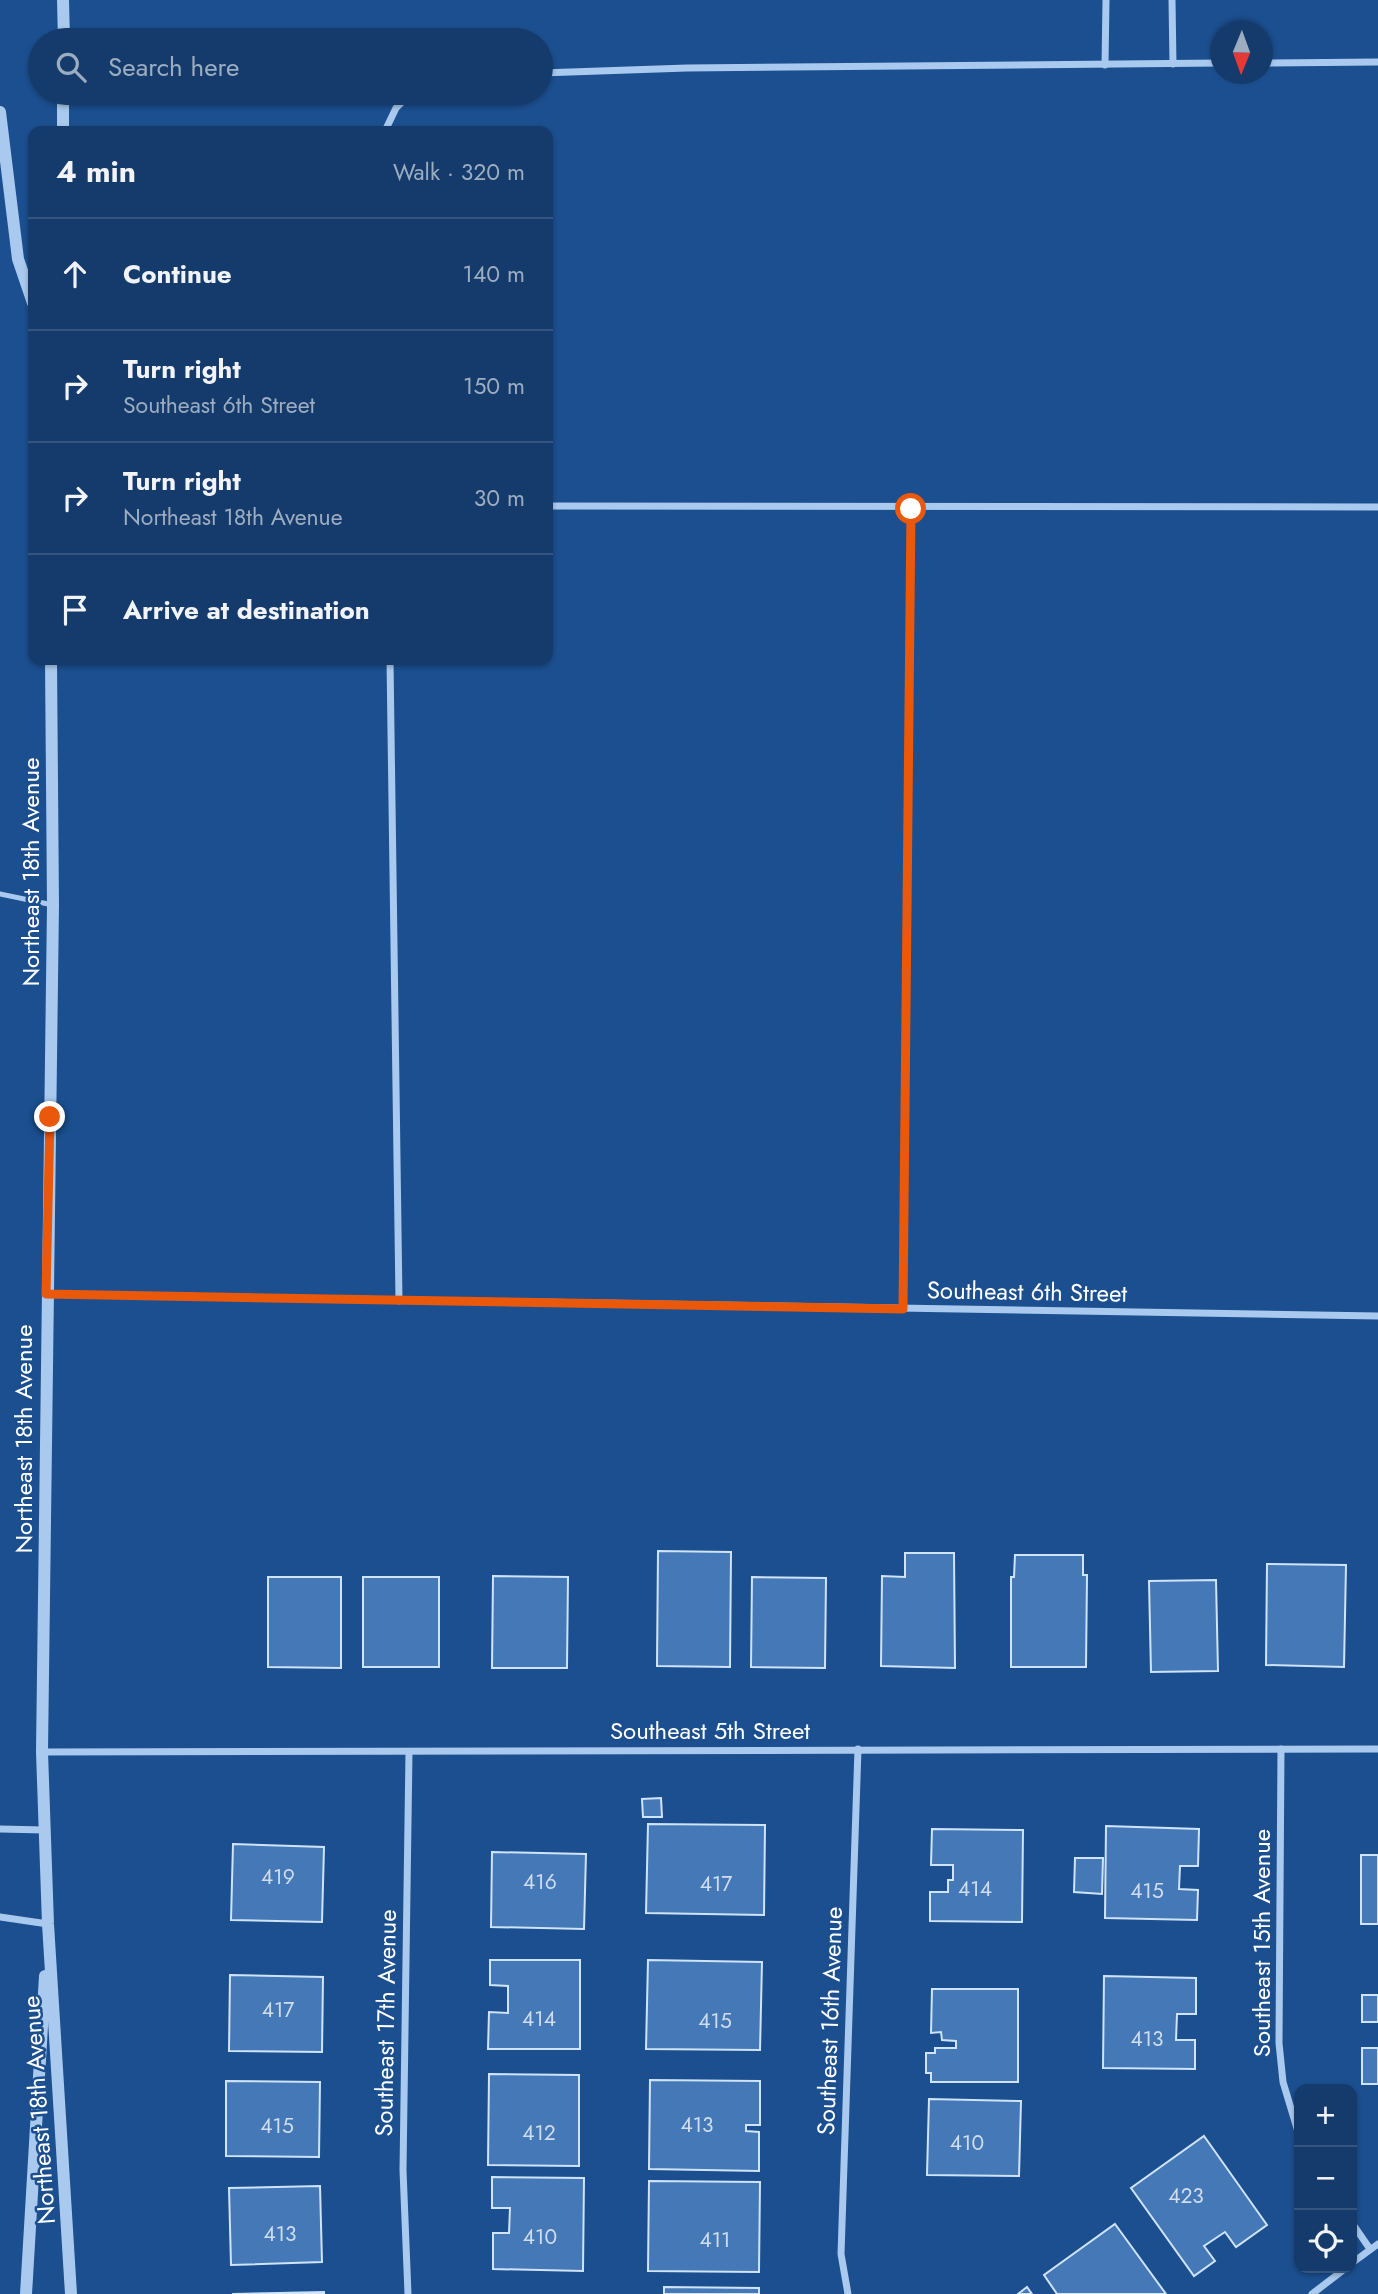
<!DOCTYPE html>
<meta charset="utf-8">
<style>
body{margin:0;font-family:Jost,sans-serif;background:#214673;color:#f1f3f6}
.controls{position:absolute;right:21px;bottom:21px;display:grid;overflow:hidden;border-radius:14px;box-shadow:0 2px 5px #0004}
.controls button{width:63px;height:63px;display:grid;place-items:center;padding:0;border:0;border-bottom:2px solid #33557e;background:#143b6b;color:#f1f3f6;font:35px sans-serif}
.compass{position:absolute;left:1210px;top:21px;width:63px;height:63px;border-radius:50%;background:#143b6b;box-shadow:0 2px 5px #0004;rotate:181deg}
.stop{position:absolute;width:21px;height:21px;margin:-16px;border:5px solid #ea580c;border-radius:50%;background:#fff}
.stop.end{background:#ea580c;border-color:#fff;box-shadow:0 2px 7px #0008}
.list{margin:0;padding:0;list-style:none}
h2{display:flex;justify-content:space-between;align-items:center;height:91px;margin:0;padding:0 28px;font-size:30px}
h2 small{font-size:23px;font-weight:400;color:#9dadc1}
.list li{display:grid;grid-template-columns:46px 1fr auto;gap:21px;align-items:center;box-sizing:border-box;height:112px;padding:0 28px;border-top:2px solid #33557e}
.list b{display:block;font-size:26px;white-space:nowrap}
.list p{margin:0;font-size:23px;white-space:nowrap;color:#9dadc1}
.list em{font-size:23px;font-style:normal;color:#9dadc1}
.icon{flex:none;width:38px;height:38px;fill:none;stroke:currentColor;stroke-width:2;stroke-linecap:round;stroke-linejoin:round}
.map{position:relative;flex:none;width:1378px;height:2294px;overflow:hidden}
.search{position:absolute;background:#143b6b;box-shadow:0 2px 5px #0004;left:28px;top:28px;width:525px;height:77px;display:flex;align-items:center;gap:18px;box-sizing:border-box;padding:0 24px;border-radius:38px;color:#9dadc1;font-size:26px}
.panel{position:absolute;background:#143b6b;box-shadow:0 2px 5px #0004;left:28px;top:126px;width:525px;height:539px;border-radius:14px}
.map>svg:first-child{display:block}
</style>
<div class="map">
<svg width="1378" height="2294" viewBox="0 0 1378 2294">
<rect width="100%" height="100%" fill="#1b4f8f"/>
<!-- building -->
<g fill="#4478b7" stroke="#cfe3fa" stroke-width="2">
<polygon points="658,1551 731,1552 730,1667 657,1666"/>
<polygon points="905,1553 954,1553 955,1668 881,1666 882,1576 905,1577"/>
<polygon points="1015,1555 1083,1555 1083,1575 1087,1575 1086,1667 1011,1667 1011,1577 1014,1577"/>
<polygon points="1267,1564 1346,1565 1344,1667 1266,1665"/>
<polygon points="493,1576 568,1577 567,1668 492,1668"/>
<polygon points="268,1577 341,1577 341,1668 268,1667"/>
<rect x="363" y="1577" width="76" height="90"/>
<polygon points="752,1577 826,1578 825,1668 751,1667"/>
<polygon points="1216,1580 1218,1671 1151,1672 1149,1581"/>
<polygon points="661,1798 662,1817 643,1817 642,1799"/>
<polygon points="648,1824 765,1825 764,1915 646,1913"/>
<polygon points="1106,1826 1199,1829 1198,1866 1180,1866 1179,1889 1198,1890 1197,1920 1105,1918"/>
<polygon points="932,1829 1023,1830 1022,1922 930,1921 930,1892 948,1892 948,1880 953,1880 953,1865 931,1865"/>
<polygon points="233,1844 324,1847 322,1922 231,1920"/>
<polygon points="492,1852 586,1854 584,1929 491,1927"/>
<rect x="1361" y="1855" width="17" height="69"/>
<polygon points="1075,1858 1103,1858 1102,1894 1074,1892"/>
<polygon points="490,1960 580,1960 580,2049 488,2049 489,2012 508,2013 508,1986 490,1985"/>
<polygon points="648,1960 762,1962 760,2050 646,2049"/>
<polygon points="230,1975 323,1977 322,2052 229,2051"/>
<polygon points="1104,1976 1196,1978 1196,2014 1177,2014 1176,2040 1195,2040 1195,2069 1103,2068"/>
<polygon points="932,1989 1018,1989 1018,2082 931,2082 931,2073 926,2073 926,2053 935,2053 935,2048 956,2048 956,2041 942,2040 941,2032 931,2033"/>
<rect x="1362" y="1995" width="16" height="27"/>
<rect x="1362" y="2048" width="16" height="36"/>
<polygon points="489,2074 579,2075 579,2166 488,2165"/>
<polygon points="650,2080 760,2081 760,2125 746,2125 746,2131 759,2132 759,2171 649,2169"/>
<polygon points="226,2081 320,2082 319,2157 226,2156"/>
<polygon points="929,2099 1021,2101 1019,2176 927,2175"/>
<polygon points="1204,2136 1267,2225 1236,2247 1225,2232 1204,2246 1215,2261 1194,2276 1131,2188"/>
<polygon points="492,2177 584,2178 583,2271 493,2269 493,2233 509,2233 510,2208 492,2208"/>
<polygon points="649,2181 760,2182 759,2272 648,2271"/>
<polygon points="320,2186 322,2262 231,2265 229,2188"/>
<polygon points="1115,2224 1166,2294 1057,2294 1044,2275"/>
<polygon points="664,2287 759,2288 759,2294 664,2294"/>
<polygon points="1027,2287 1032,2294 1018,2294"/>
<polygon points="324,2292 324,2294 232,2294"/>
</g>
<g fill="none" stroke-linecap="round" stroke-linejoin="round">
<!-- service -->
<polyline stroke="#a9c9ee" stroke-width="5" points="0,894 53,905"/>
<!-- minor -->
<g stroke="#a9c9ee" stroke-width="7">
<polyline points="1172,0 1173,64"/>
<polyline points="1262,63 1378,62"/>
<polyline points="1105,65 1106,0"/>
<polyline points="541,73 687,68 1220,63"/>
<polyline points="385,131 396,108 411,93"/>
<polyline points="548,506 1378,507"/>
<polyline points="390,660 399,1301"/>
<polyline points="47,1294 1378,1316"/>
<polyline points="903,1309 911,508"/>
<polyline points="1281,1749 1279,2043 1283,2082 1299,2135"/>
<polyline points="42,1752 1378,1749"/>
<polyline points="0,1829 44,1830"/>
<polyline points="0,1917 48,1924"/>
<polyline points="1352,2223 1370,2249"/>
<polyline points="1352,2263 1378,2244"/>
<polyline points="408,2294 403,2170 409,1752"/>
<polyline points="848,2294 841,2254 858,1749"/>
<polyline points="1312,2294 1346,2268"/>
</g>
<!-- tertiary -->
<g stroke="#a9c9ee" stroke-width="12">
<polyline points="63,0 64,40"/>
<polyline points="63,93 63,131"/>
<polyline points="0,112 18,259 33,303"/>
<polyline points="51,660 53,905 42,1752 48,1924 71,2294"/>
<polyline points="26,2294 45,1976"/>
</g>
</g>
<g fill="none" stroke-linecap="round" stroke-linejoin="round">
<!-- route -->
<polyline stroke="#ea580c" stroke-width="9" points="50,1117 46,1294 903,1309 911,509"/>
</g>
<g text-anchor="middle" stroke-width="5" stroke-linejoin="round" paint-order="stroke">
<!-- number labels -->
<g font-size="21" fill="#d0dded">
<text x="278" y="1884">419</text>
<text x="540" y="1889">416</text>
<text x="716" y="1891">417</text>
<text x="975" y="1896">414</text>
<text x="1147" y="1898">415</text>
<text x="278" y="2017">417</text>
<text x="539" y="2026">414</text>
<text x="715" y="2028">415</text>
<text x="1147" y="2046">413</text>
<text x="697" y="2132">413</text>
<text x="277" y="2133">415</text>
<text x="539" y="2140">412</text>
<text x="967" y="2150">410</text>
<text x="1186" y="2203">423</text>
<text x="280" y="2241">413</text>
<text x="540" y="2244">410</text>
<text x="715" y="2247">411</text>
</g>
<!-- street labels -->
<g font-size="24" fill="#fff" stroke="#1b4f8f">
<text transform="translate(31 872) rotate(-90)" y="8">Northeast 18th Avenue</text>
<text transform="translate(1027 1292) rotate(1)" y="8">Southeast 6th Street</text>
<text transform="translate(24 1439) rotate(-90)" y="8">Northeast 18th Avenue</text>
<text x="710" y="1739">Southeast 5th Street</text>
<text transform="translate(1262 1943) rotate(-90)" y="8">Southeast 15th Avenue</text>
<text transform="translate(830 2021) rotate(-88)" y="8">Southeast 16th Avenue</text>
<text transform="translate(386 2023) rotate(-89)" y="8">Southeast 17th Avenue</text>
<text transform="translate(39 2110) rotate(-94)" y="8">Northeast 18th Avenue</text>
</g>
</g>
</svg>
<div class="controls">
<button>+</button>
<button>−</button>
<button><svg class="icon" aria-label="locate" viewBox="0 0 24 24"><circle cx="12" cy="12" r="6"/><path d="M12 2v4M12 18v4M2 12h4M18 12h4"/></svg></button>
</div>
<svg class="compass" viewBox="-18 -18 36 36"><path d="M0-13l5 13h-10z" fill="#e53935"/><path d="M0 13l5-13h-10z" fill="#9dadc1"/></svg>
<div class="stop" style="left:911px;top:509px"></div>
<div class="stop end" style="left:50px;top:1117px"></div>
<div class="search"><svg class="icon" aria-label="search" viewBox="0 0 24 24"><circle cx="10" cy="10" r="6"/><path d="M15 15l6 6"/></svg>Search here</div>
<section class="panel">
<h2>4 min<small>Walk · 320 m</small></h2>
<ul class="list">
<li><svg class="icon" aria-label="ahead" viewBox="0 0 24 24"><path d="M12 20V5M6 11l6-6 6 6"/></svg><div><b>Continue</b></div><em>140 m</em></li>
<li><svg class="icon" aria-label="right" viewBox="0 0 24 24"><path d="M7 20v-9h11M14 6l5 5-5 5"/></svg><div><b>Turn right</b><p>Southeast 6th Street</p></div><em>150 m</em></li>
<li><svg class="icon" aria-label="right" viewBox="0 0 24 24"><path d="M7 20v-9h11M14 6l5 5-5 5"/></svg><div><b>Turn right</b><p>Northeast 18th Avenue</p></div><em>30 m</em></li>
<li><svg class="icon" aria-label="arrive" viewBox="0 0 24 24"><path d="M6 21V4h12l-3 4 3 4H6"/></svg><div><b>Arrive at destination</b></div></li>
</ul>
</section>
</div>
